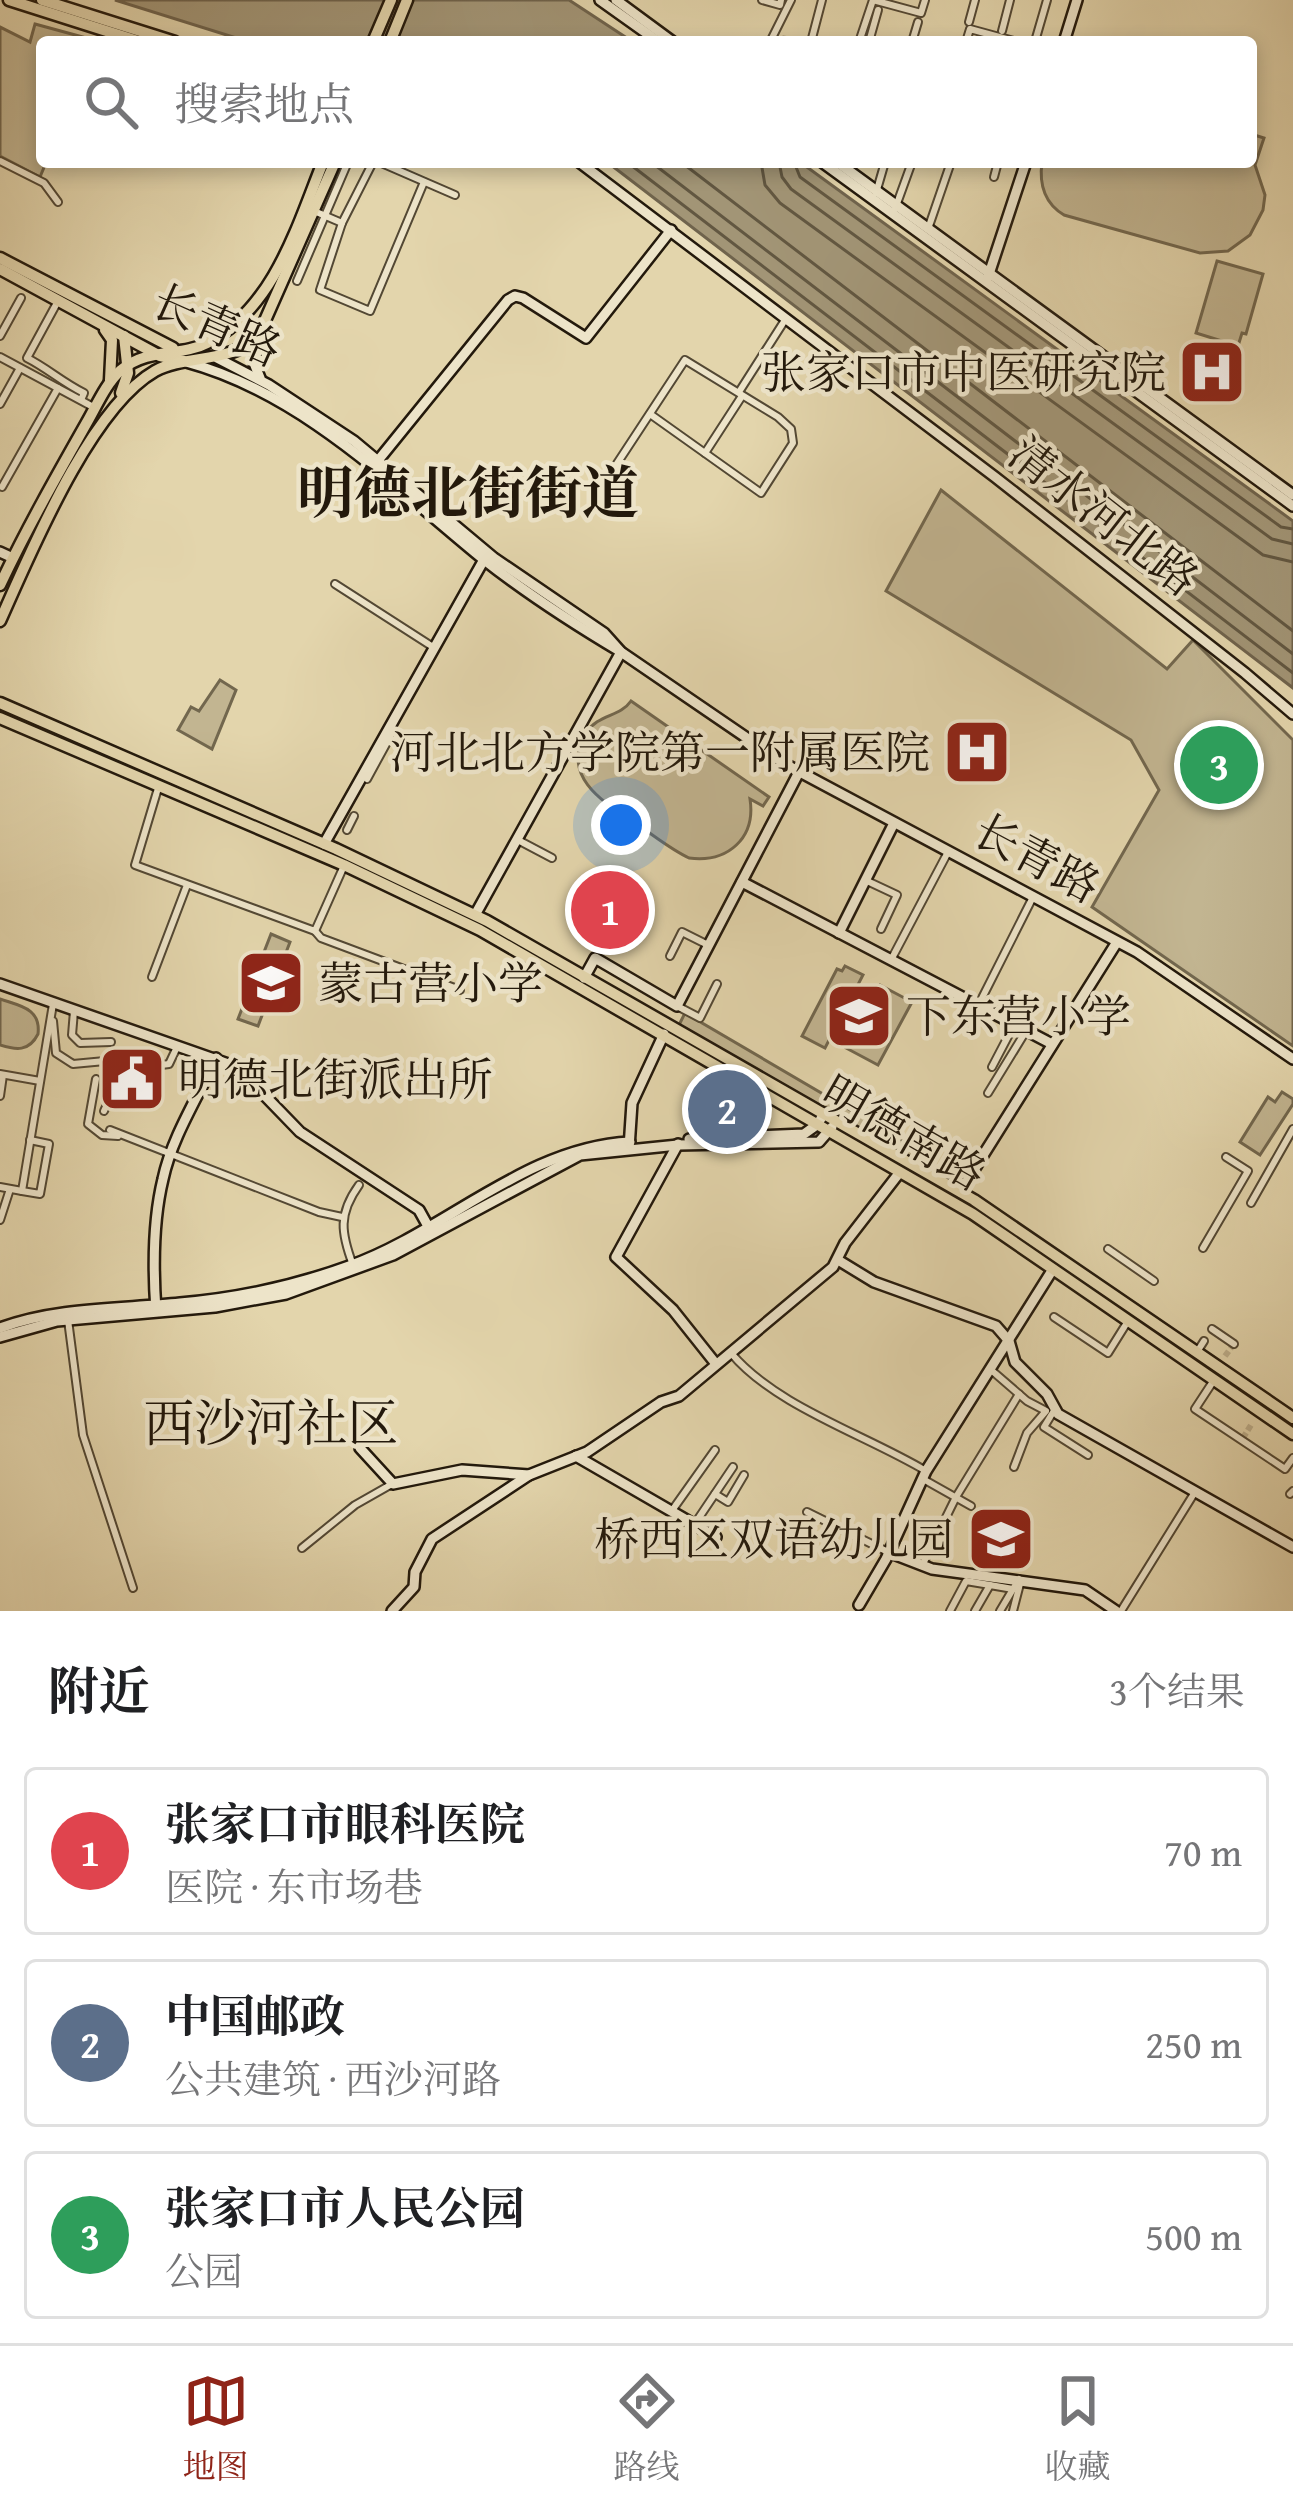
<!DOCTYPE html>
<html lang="zh">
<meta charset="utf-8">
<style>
body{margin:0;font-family:"Gentium Book Plus","Noto Serif SC",serif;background:#f6f6f6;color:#202124}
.you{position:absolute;left:621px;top:825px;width:42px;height:42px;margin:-30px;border:9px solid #fff;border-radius:50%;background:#1a73e8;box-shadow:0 0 0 18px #1a73e833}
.badge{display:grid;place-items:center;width:78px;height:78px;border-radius:50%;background:#8f2418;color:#fff;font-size:39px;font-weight:700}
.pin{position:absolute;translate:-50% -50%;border:6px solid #fff;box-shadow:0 3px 12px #0006}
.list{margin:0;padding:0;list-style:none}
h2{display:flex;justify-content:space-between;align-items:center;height:156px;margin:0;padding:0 48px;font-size:51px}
h2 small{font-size:39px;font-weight:400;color:#757577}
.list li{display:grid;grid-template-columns:78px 1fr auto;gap:36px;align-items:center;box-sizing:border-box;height:168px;margin:0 24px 24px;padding:0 24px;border:3px solid #e0e0e0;border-radius:12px}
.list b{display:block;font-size:45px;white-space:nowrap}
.list p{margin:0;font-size:39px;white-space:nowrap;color:#757577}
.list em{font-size:39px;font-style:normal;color:#757577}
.icon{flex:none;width:66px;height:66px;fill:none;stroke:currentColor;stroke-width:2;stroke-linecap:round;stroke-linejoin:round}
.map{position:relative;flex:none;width:1293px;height:1611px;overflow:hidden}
.search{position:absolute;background:#fff;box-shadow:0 6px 18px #0003;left:36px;right:36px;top:36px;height:132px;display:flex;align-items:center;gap:30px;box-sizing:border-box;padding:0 42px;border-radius:12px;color:#757577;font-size:45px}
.sheet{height:732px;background:#fff}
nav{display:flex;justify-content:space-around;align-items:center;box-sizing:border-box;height:168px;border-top:3px solid #e0e0e0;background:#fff;font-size:33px;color:#757577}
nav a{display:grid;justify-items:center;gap:6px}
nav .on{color:#8f2418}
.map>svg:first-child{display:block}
</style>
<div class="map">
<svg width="1293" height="1611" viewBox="0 0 1293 1611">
<rect width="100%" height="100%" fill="#e3d5ac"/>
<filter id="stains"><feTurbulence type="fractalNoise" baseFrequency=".00167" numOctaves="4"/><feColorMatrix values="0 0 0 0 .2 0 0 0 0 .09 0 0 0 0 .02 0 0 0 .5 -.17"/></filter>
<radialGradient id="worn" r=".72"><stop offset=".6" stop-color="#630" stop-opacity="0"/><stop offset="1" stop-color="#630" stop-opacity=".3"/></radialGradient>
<!-- green -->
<g fill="#c2b591" stroke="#72674e" stroke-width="3">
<polygon points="35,24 101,42 42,42 42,46 37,45 42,49 40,161 45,165 40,177 0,156 0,27 30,42"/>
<path d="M1251 134 1264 138 1255 165 1265 195 1263 210 1250 235 1228 251 1200 253 1064 215C1044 203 1039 184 1042 162H1251Z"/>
<polygon points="1217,261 1263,274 1246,334 1242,333 1238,346 1196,333"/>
<polygon points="1202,344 1230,352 1217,400 1189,392"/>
<polygon points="941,490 1167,669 1193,640 1293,740 1293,1046 1092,907 1159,790 1131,740 886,591"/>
<polygon points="220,680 236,690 212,749 178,730 191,707 199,711"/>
<path d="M631 701 769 797 763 806 750 799C756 838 728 863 689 858 672 850 657 838 641 827 610 806 558 779 586 733 598 714 620 717 631 701Z"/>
<polygon points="271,934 290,942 258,1026 238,1019"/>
<polygon points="845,966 863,975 825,1048 802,1036 837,969 842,971"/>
<polygon points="880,985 912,1002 878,1065 846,1048"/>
<path d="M0 999C20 1006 41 1008 38 1034 29 1052 16 1050 0 1045Z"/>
<polygon points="685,1013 934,1159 929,1168 679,1025"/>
<polygon points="1282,1092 1293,1099 1293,1104 1260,1155 1240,1142 1268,1097 1275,1102"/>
</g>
<!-- water -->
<g fill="#a29576" stroke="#6f634c" stroke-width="3">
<polygon points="115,0 569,0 633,42 249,42"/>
<polygon points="607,162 800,162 1293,521 1293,688"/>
</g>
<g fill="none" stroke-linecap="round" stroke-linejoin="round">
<!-- shore -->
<g stroke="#625741" stroke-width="3">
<polyline points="627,162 1293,673"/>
<polyline points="651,162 1293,654"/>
<polyline points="681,162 1293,631"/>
<polyline points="761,162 765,185 780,203 1263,555 1293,562"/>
<polyline points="779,162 782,177 791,189 1272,539 1293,544"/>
<polyline points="794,162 800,177 1281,527 1293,529"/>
</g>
<!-- street-tunnel -->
<g stroke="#bdaf8c" stroke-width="6" stroke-dasharray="6 3" stroke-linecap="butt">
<polyline points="782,38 798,42"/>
<polyline points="1225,1356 1234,1344"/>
<polyline points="1243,1438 1251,1425"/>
</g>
<!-- street casing -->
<g stroke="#534834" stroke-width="10">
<g id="street">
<polyline points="762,0 780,5 781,0"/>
<polyline points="873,0 921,13 925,0"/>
<polyline points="969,22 975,0"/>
<polyline points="1002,31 1010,0"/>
<polyline points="1036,38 1047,0"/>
<polyline points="770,42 791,0"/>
<polyline points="811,42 822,0"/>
<polyline points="859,42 873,0"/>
<polyline points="869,42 878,10"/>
<polyline points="912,42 918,22"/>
<polyline points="966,42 970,29 1014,41"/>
<polyline points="0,161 44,183 58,202"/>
<polyline points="373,162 342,223 320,290 370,311 424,182"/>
<polyline points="379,162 455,195"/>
<polyline points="994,177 998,162"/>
<polyline points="876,193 885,162"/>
<polyline points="895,209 912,162"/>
<polyline points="314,211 342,223"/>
<polyline points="929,226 951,162"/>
<polyline points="297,281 348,162"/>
<path d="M58 301 27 358C47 368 62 382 84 393L81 400"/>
<polyline points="0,336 21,298"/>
<polyline points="0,357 95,408"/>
<polyline points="739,392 785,320"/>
<polyline points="0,404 20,368"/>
<polyline points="705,453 742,396"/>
<polyline points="2,487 58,388"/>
<polyline points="597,494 685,360 778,417 791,429 793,443 761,493 650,414"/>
<polyline points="335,584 433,647"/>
<polyline points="367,779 391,735"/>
<polyline points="159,785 135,865 315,931 343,868"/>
<polyline points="347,830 354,816"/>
<polyline points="516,839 552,858"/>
<polyline points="865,880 897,895 881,929"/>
<polyline points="315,931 321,938 460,990"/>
<polyline points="670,956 682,932 708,945"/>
<polyline points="891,960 948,852"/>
<polyline points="152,977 187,885"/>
<polyline points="677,1006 700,1018 717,984"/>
<polyline points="978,1006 1033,897"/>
<polyline points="74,1011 72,1035 80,1043 111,1042"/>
<polyline points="53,1021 56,1053 73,1064 137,1058"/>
<polyline points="992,1067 1014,1025"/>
<polyline points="0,1074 40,1081"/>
<polyline points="96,1079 88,1124 102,1135 118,1136"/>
<polyline points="988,1093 1026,1031"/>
<polyline points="0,1096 3,1075"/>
<polyline points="104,1111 123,1070 169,1064 177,1047"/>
<polyline points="110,1130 319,1212 342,1217"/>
<polyline points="0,1187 22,1191 53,1004"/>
<polyline points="22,1191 40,1194 49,1144 30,1140"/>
<polyline points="1251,1203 1293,1129"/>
<polyline points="0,1220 10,1189"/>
<polyline points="1203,1248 1248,1171 1226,1157"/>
<polyline points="1108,1249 1154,1281"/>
<path d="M353 1265C341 1233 338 1214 359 1185"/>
<polyline points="1054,1317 1108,1353 1128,1321"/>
<polyline points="68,1320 83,1435 133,1588"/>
<polyline points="1212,1329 1234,1344"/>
<polyline points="1197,1352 1204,1341"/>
<path d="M731 1353C775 1406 866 1435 926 1471"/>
<polyline points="990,1369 1027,1401 1046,1411 1027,1433 1014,1467"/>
<polyline points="1214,1380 1195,1409 1285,1469 1293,1458"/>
<polyline points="1055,1409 1044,1427 1088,1455"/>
<polyline points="923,1479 971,1506"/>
<polyline points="715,1494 728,1502 744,1475"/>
<polyline points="1290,1494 1293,1491"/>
<polyline points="671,1512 715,1450"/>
<polyline points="807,1512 888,1552"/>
<polyline points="694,1525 733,1467"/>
<polyline points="302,1548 355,1505 392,1484"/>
<polyline points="922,1566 956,1497 1019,1394"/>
<polyline points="950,1611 966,1581 990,1585"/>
<polyline points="975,1611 990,1585 1013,1589"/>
<polyline points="1000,1611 1019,1579"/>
<polyline points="1013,1611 1021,1580"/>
<polyline points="1121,1611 1195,1492"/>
</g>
</g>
<!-- secondary casing -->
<g stroke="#23190c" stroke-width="14">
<g id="secondary">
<polyline points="600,0 659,42"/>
<polyline points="616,0 673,42"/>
<polyline points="1064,42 1077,0"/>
<polyline points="579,162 995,477 1245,673 1293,714"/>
<polyline points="822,162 1293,506"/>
<polyline points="837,162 1293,495"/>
<polyline points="988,277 1026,162"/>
<polyline points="217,358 269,385 354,441 494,558 604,633 621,652 785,764 1137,952 1293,1059"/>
<path d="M186 362C302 393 392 485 483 559 526 593 574 624 621 652L475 915"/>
<polyline points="260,378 254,363 263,332"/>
<polyline points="376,463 508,300 515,296 523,298 586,338 671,230"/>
<polyline points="0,552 13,558"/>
<polyline points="324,844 486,556"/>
<polyline points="742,882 1052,1044"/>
<polyline points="839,933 894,823"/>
<polyline points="584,978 595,958 677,1006 799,772"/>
<polyline points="0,984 237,1067 300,1132 419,1210 429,1228"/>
<polyline points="757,1137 765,1093"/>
<polyline points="689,1139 804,1134 818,1124 824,1113"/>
<polyline points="678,1144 616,1257 673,1310 716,1364"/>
<polyline points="629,1148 632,1103 664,1034"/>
<polyline points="960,1192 1117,942"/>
<polyline points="838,1260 874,1282 996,1326 1009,1341 1015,1362 1047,1394 1058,1414 1293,1547"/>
<path d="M156 1311C153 1269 153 1220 163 1179 172 1137 198 1097 216 1058"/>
<path d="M0 1328C56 1307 121 1309 180 1303 239 1298 294 1286 349 1266 445 1232 525 1147 630 1142"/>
<polyline points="0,1337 57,1321 215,1307 286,1294 393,1255 580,1155 678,1145 819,1142 832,1127"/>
<polyline points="360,1448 393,1484 462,1470 529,1475"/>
<polyline points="576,1456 716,1537"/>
<polyline points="888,1552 932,1569 1085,1590 1116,1611"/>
<polyline points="859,1605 886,1559 926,1471 1053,1269"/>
<polyline points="392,1611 414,1587 415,1572 432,1539 529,1475 587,1452 661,1402 679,1396 833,1267 845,1243 900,1172"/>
</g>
</g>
<!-- primary casing -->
<g stroke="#23190c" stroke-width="15">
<g id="primary">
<polyline points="9,0 141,42"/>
<polyline points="42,0 175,42"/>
<polyline points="373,42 391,0"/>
<polyline points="390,42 407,0"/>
<polyline points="0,258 173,348"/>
<polyline points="0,269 160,356 184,361"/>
<polyline points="105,330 112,340 110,380"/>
<polyline points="121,393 128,373 124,336"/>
<path d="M0 585C26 530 56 477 86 424 96 407 106 383 121 370 149 347 181 357 207 343 274 308 297 227 323 162"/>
<path d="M0 621C31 552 90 408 155 371 186 354 235 364 259 334L335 162"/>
<polyline points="0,703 336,849 487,921 974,1200 1293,1418"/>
<polyline points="0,718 344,865 480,930 973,1214 1293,1434"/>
</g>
</g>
<!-- street -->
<use href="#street" stroke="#ede4c9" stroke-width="6"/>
<!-- secondary -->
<use href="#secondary" stroke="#ede4c9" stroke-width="9"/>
<!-- primary -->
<use href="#primary" stroke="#e3d5ac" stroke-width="10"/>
</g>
<!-- icons -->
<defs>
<g id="hospital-square" transform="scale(3.45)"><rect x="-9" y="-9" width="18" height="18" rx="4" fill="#8f2418" stroke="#ede4c9"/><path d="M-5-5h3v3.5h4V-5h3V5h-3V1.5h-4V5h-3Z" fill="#fff"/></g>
<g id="school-square" transform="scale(3.45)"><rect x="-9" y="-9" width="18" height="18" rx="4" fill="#8f2418" stroke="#ede4c9"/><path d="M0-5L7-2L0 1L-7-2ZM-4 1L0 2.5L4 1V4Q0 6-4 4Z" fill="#fff"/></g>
<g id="civic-square" transform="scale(3.45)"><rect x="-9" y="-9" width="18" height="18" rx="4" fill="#8f2418" stroke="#ede4c9"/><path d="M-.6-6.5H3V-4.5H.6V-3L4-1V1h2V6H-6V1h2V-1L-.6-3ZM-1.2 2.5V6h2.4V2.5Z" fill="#fff"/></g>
</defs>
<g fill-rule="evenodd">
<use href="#hospital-square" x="1212" y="372"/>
<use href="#hospital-square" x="977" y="752"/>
<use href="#school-square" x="271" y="983"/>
<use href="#school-square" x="859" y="1016"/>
<use href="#civic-square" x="132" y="1079"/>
<use href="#school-square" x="1001" y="1539"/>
</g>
<g text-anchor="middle" stroke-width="9" stroke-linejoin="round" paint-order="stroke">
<!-- street labels -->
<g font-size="45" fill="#23190c" stroke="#ede4c9">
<text transform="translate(217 325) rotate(24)" y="16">长青路</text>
<text transform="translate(1104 516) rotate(38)" y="16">清水河北路</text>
<text transform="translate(1037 858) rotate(28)" y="16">长青路</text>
<text transform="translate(904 1133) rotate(30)" y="16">明德南路</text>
</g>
<!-- poi labels -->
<g font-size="45" fill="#23190c" stroke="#ede4c9" text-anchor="end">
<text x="1166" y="388">张家口市中医研究院</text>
<text x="930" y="768">河北北方学院第一附属医院</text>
<text x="318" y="999" text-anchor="start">蒙古营小学</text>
<text x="906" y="1032" text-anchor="start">下东营小学</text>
<text x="178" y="1095" text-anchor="start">明德北街派出所</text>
<text x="954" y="1555">桥西区双语幼儿园</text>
</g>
<!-- quarter labels -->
<g font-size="51" fill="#23190c" stroke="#ede4c9">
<text x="271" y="1441">西沙河社区</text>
</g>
<!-- district labels -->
<g font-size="57" font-weight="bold" fill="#23190c" stroke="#ede4c9">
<text x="468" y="513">明德北街街道</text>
</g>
</g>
<rect width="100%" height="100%" filter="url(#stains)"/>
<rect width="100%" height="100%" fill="url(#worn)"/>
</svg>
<div class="you"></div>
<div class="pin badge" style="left:610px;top:910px;background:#e0444e">1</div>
<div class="pin badge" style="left:727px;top:1109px;background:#5c6f8a">2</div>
<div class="pin badge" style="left:1219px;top:765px;background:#2e9e5b">3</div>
<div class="search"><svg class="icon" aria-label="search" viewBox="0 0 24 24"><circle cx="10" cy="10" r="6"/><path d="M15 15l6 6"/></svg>搜索地点</div>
</div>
<section class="sheet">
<h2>附近<small>3个结果</small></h2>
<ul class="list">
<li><span class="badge" style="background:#e0444e">1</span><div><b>张家口市眼科医院</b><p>医院 · 东市场巷</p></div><em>70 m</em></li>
<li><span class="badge" style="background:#5c6f8a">2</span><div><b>中国邮政</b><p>公共建筑 · 西沙河路</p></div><em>250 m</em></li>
<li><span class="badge" style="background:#2e9e5b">3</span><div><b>张家口市人民公园</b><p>公园</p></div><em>500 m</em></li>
</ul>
</section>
<nav>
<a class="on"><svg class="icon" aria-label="map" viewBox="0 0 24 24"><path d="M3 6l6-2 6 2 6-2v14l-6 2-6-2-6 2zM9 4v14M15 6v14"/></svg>地图</a>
<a><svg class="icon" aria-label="directions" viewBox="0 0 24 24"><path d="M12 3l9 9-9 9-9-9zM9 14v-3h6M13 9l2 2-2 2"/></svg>路线</a>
<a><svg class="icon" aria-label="saved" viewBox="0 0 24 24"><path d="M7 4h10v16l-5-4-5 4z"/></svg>收藏</a>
</nav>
